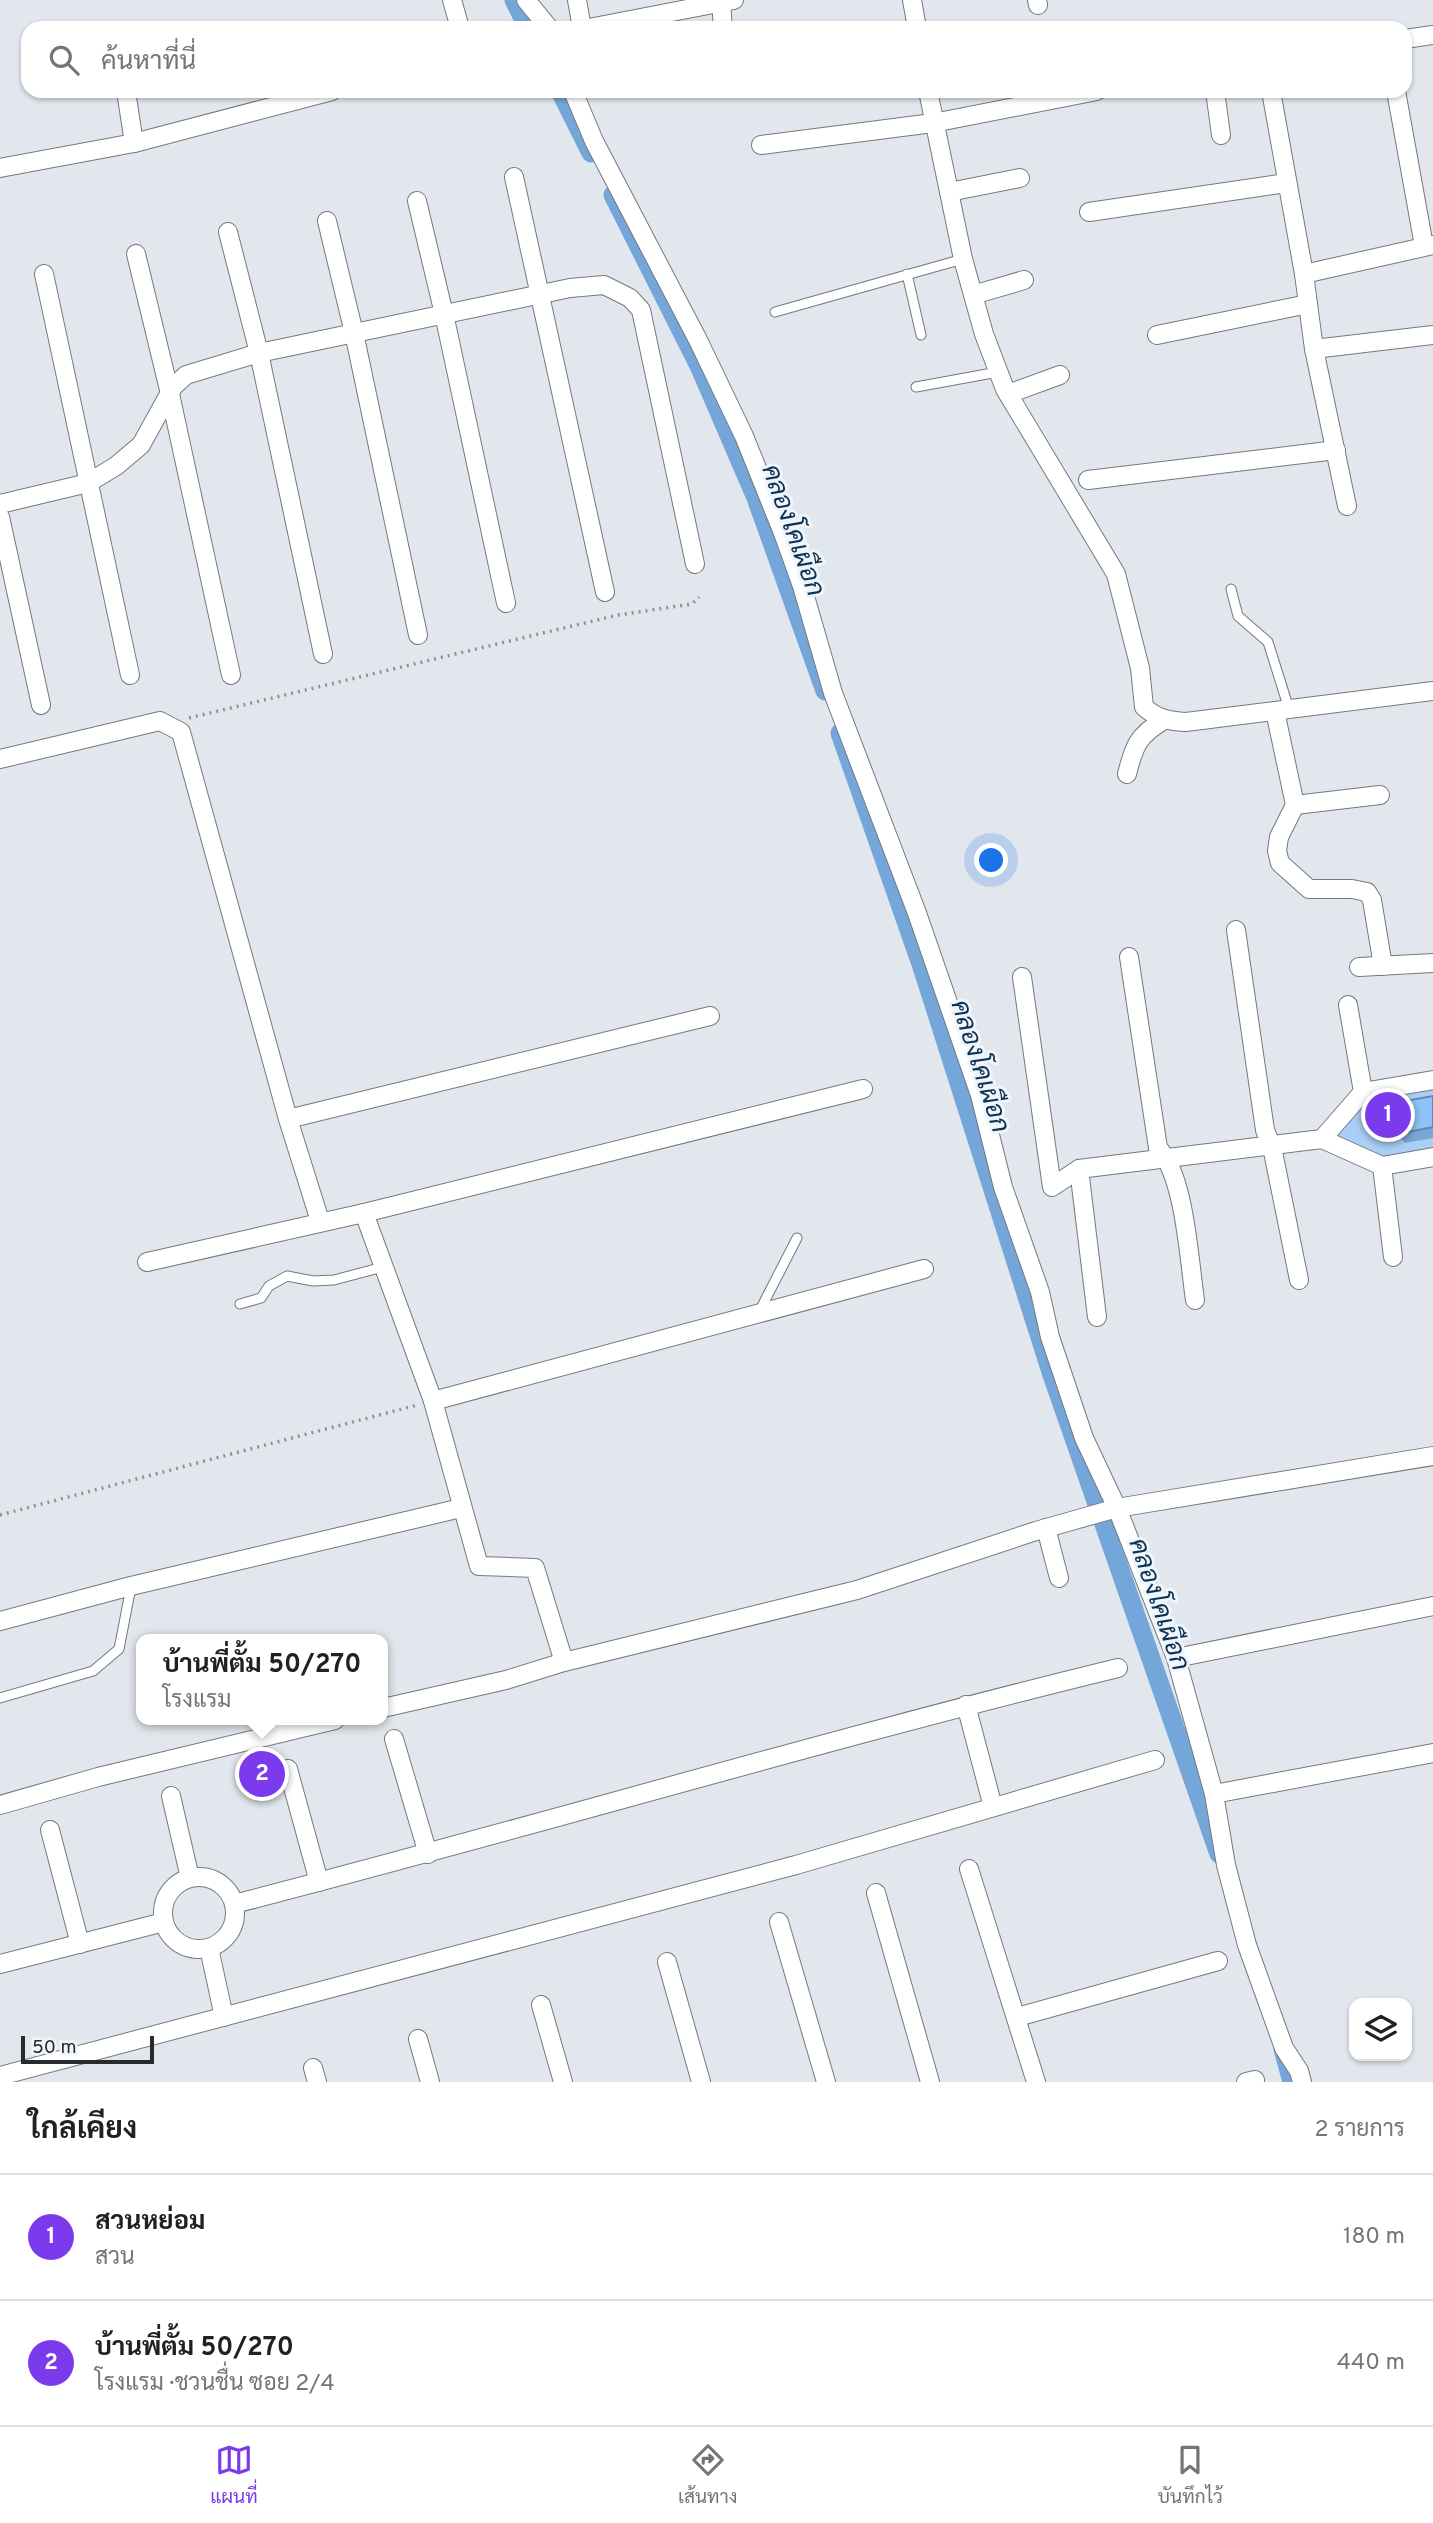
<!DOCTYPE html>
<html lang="th">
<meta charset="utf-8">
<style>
body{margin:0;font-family:Overpass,Sarabun,sans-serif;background:#f6f6f6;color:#202124}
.controls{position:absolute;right:21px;bottom:21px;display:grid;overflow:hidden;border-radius:14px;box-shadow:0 2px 5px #0004}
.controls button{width:63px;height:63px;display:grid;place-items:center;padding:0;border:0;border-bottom:2px solid #e0e0e0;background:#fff;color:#202124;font:35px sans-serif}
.scale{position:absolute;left:21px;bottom:18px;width:133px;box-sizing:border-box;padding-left:7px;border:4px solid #282a2c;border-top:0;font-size:19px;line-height:24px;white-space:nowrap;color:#282a2c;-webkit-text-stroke:5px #eff5fb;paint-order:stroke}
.you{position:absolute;left:992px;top:861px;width:24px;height:24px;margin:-18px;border:5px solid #fff;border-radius:50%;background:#1a73e8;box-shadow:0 0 0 10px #1a73e833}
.badge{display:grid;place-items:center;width:46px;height:46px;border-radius:50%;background:#7c3aed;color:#fff;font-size:23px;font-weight:700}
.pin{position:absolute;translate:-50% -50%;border:4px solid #fff;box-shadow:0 2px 7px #0006}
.popup{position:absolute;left:136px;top:1634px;width:252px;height:91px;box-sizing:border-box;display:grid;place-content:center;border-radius:14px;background:#fff;filter:drop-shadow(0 2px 5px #0005);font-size:23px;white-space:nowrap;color:#757577}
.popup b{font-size:26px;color:#202124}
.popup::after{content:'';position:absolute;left:50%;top:100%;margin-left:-14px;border:14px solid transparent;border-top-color:#fff}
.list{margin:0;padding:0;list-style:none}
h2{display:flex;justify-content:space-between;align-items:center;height:91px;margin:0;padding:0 28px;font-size:30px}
h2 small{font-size:23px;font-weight:400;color:#757577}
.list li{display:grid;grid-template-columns:46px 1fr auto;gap:21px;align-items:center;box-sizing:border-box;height:126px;padding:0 28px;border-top:2px solid #e0e0e0}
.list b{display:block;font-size:26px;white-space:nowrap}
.list p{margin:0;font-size:23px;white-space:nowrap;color:#757577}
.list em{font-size:23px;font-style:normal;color:#757577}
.icon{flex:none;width:38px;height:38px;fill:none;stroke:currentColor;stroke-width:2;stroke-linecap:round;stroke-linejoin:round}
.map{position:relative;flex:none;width:1433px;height:2082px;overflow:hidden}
.search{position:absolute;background:#fff;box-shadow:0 2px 5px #0004;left:21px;right:21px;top:21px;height:77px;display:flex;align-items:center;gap:18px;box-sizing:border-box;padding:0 24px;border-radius:21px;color:#757577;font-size:26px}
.sheet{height:343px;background:#fff}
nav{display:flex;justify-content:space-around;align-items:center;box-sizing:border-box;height:98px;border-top:2px solid #e0e0e0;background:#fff;font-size:19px;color:#757577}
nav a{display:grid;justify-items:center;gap:4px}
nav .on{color:#7c3aed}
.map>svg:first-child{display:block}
</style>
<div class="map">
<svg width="1433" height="2082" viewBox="0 0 1433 2082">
<rect width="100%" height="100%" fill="#e2e7ed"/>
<!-- green -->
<polygon fill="#aacff7" points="1433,1080 1433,1157 1382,1166 1322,1139 1363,1092"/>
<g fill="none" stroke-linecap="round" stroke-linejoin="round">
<!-- canal -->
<g stroke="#74a6da" stroke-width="19">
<polyline points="514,0 528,28"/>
<polyline points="560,91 591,153"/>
<polyline points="613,195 700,368 756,498 825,691"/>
<polyline points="840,733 922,967 1052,1375 1219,1854"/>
<polyline points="1283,2049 1292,2082"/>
</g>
<!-- service casing -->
<g stroke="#74797e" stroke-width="11">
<g id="service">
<polyline points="907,274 921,335"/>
<polyline points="775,312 963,259"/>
<polyline points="916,387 998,372"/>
<polyline points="1231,589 1238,616 1268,642 1289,709"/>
<polyline points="240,1304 261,1298 269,1286 287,1276 313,1281 334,1280 383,1267"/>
<polyline points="759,1312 797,1238"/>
<polyline points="0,1698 93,1671 119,1649 131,1587"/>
</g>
</g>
<!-- minor casing -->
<g stroke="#74797e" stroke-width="20">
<g id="minor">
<polyline points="452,0 460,28"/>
<polyline points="526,0 549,28"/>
<polyline points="577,0 582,28"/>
<polyline points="912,0 917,28"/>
<polyline points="1037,0 1038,5"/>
<polyline points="721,2 723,28"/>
<polyline points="589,28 734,0"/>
<polyline points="1405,39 1433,35"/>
<polyline points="126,91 134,143"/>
<polyline points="573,91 594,141 698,340 744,436 783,533 802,586 833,693 917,913 980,1095 1003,1187 1040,1292 1050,1337 1084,1438 1117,1508 1176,1658 1214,1794 1226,1865 1247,1945 1284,2048 1299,2071 1302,2082"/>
<path d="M928 91 963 259 984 334 1005 389 1116 574 1140 668 1144 707C1158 719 1168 721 1186 722L1433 691"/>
<polyline points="1215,91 1221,135"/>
<polyline points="1271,91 1304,274 1314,349 1347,506"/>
<polyline points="1396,91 1424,246"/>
<polyline points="761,145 933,123 1097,91"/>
<polyline points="0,168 134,143 332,91"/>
<polyline points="514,177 605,592"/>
<polyline points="949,192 1020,178"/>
<polyline points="417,201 444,314 506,603"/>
<polyline points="1089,212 1286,183"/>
<polyline points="327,221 354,333 418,635"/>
<polyline points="228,232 259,353 323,654"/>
<polyline points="136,254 170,394 231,675"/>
<polyline points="44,274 130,675"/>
<polyline points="1304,274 1433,245"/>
<polyline points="973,295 1024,280"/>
<polyline points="1157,335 1308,304"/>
<polyline points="1314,349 1433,335"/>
<polyline points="1008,394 1060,375"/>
<polyline points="1088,480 1336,450"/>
<polyline points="0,504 88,483 116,466 141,445 173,387 186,375 259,353 570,288 604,285 630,298 641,310 695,564"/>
<polyline points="0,517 41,705"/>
<polyline points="1275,711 1295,805 1279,837 1277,851 1280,863 1309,889 1352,889 1367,892 1372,900 1383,966"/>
<polyline points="0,759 160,721 181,732 288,1119 320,1221"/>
<path d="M1127 774C1134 746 1138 735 1164 720"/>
<polyline points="1295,805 1380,795"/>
<polyline points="1236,930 1265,1130 1272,1147 1299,1280"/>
<path d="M1129 957 1158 1148C1185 1176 1189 1260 1195 1300"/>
<polyline points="1359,967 1433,963"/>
<polyline points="1022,977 1052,1187 1079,1169 1322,1139 1382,1166 1433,1157"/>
<polyline points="1348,1005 1363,1092"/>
<polyline points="288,1119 710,1016"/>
<polyline points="1322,1139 1363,1092 1433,1080"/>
<polyline points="1382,1166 1393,1257"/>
<polyline points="1079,1169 1097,1317"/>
<polyline points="364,1213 433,1401 479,1566 535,1568 564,1662"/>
<polyline points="147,1262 364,1213 863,1089"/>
<polyline points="433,1401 924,1269"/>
<polyline points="1046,1528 1059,1578"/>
<polyline points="0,1621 131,1586 461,1508"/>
<polyline points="1176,1658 1433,1606"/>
<polyline points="966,1705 993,1807"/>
<polyline points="383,1708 506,1680 564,1662 857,1590 1036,1531 1117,1508 1433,1456"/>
<polyline points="394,1739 428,1854"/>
<polyline points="288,1769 319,1882"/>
<polyline points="1214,1794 1433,1753"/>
<polyline points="171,1796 190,1878"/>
<polyline points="0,1805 98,1777 335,1720"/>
<polyline points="50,1830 80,1944"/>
<polyline points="969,1869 1036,2082"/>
<circle cx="199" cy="1913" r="36"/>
<polyline points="876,1893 930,2082"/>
<path d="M234 1904C530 1828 822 1740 1118 1668"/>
<polyline points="779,1922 826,2082"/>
<polyline points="209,1948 224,2017"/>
<polyline points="667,1962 701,2082"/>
<polyline points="0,1964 164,1922"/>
<polyline points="541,2005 563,2082"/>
<polyline points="1017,2017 1218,1961"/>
<polyline points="418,2039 430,2082"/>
<polyline points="313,2068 317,2082"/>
<polyline points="0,2076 796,1865 1155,1760"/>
<polyline points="1246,2082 1255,2080"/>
</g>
</g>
<!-- path -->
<g stroke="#8e9296" stroke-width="3.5" stroke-dasharray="2 5" stroke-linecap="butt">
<polyline points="189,718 618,615 692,604 699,597"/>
<polyline points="0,1515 417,1405"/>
</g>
<!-- service -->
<use href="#service" stroke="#fff" stroke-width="9"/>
<!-- minor -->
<use href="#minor" stroke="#fff" stroke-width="18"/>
</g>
<!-- wall -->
<polygon fill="#7ba7d5" points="1433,1096 1433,1138 1405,1143 1398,1134"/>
<!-- building -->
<polygon fill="#8fc2f8" stroke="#6488ae" stroke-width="2" points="1433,1096 1433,1127 1398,1134 1394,1103"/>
<g text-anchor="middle" stroke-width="6" stroke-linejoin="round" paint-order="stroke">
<!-- water labels -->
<g font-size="26" font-style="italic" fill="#0c3254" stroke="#eff5fb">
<text transform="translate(794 530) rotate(70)" y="9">คลองโคเผือก</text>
<text transform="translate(981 1066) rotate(72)" y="9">คลองโคเผือก</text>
<text transform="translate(1160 1604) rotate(71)" y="9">คลองโคเผือก</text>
</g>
</g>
</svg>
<div class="controls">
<button><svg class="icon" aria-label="layers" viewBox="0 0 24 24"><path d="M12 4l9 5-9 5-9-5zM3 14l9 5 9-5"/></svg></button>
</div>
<div class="scale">50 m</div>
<div class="you"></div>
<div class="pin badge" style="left:1388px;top:1115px">1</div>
<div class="pin badge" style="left:262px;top:1774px">2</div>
<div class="popup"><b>บ้านพี่ตั้ม 50/270</b>โรงแรม</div>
<div class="search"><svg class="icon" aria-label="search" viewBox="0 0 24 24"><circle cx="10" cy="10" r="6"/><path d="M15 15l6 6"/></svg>ค้นหาที่นี่</div>
</div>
<section class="sheet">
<h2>ใกล้เคียง<small>2 รายการ</small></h2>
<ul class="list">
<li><span class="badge">1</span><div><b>สวนหย่อม</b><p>สวน</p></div><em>180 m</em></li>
<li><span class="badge">2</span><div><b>บ้านพี่ตั้ม 50/270</b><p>โรงแรม · ชวนชื่น ซอย 2/4</p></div><em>440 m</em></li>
</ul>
</section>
<nav>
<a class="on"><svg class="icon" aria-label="map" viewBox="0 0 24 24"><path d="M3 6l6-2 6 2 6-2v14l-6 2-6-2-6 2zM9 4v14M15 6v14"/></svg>แผนที่</a>
<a><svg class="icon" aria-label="directions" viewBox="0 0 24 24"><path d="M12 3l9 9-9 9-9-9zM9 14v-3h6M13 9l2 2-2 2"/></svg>เส้นทาง</a>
<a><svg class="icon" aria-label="saved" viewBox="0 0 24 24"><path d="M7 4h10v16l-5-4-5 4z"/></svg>บันทึกไว้</a>
</nav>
